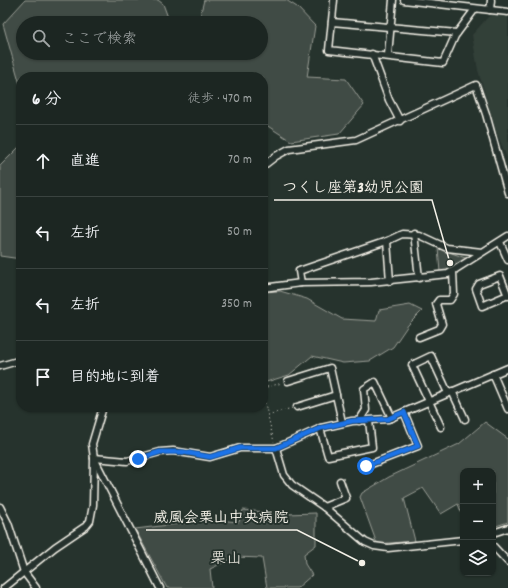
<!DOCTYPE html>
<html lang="ja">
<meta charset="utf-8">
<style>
body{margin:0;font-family:Dekko,"Klee One",sans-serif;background:#29322f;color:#f1f3f6}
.controls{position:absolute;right:12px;bottom:12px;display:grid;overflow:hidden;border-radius:8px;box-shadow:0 1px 3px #0004}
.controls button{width:36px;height:36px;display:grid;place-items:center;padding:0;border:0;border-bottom:1px solid #3a4340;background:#1c2622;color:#f1f3f6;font:20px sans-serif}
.stop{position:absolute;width:12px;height:12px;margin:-9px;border:3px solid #1a73e8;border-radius:50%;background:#fff}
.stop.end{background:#1a73e8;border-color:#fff;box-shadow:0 1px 4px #0008}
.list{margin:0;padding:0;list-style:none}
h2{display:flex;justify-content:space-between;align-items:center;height:52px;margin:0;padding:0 16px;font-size:17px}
h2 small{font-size:13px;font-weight:400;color:#a0a5a5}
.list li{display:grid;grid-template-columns:26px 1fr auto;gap:12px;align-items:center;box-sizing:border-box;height:72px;padding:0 16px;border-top:1px solid #3a4340}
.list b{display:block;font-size:15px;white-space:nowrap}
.list em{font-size:13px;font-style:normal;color:#a0a5a5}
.icon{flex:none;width:22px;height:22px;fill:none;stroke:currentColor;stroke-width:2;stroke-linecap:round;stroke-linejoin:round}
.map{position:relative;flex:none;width:508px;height:588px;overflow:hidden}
.search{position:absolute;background:#1c2622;box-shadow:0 1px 3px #0004;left:16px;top:16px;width:252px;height:44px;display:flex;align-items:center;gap:10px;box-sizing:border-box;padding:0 14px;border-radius:22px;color:#a0a5a5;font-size:15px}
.panel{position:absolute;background:#1c2622;box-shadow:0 1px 3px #0004;left:16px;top:72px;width:252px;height:340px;border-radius:16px}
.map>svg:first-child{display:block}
</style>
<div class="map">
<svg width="508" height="588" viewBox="0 0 508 588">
<rect width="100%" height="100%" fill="#26332d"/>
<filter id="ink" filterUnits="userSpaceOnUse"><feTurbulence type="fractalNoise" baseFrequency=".025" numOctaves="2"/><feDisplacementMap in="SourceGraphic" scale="8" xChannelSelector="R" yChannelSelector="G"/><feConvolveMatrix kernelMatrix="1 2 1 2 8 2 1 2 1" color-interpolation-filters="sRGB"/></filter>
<g filter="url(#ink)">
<!-- built -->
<polygon fill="#333f39" points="494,14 508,15 508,160 495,129 478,70 472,35 488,17"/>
<!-- green -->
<g fill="#414b45" stroke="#9a9e96">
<polygon points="25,0 158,0 163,4 170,23 23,23 23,53 185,53 187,55 215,57 214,53 261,53 261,23 204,23 201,12 204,0 286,0 297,7 315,26 307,77 346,79 364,105 339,134 291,141 263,123 263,77 21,77 21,88 3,24"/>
<polygon points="21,145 21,259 0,256 0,166"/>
<polygon points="438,248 468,259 448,271 440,272"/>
<polygon points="280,291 307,299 342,319 376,321 379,310 410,305 422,311 408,325 393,347 370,361 343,363 312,356 289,375 263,383 263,292"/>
<polygon points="485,422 508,439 508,522 493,527 493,471 463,471 463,517 458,504 441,514 423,488 404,498 415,541 377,544 360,497 362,493 389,477 459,444"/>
<polygon points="243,510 287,514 316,513 316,545 304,554 305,564 312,575 297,588 267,588 262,558 235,557 210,569 212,588 167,588 135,529 186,523 194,518 239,522"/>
</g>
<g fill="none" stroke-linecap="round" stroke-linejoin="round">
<!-- minor casing -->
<g stroke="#f4f1e8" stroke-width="9">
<g id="minor">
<polyline points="334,0 329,50 443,63 455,36 475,9"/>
<polyline points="404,0 508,12"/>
<polyline points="490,10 491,0"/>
<polyline points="332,22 457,33"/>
<polyline points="372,54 389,100 400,121"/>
<polyline points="388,55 393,0"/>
<polyline points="263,166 276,156 289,149 356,140 476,85 486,114 508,193"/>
<polyline points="414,233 419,278"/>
<polyline points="387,241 390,281"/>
<polyline points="500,242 508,260"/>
<polyline points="301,283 299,271 387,241 402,234 419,235 447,248 482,252"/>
<polyline points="263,288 301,283 371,282 448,274 508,236"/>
<polyline points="508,295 482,306 476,289 479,284 500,276 508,296"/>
<polyline points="419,337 439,329 442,324 436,304 439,300 450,300 454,294 453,271"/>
<polyline points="0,366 21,360"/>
<polyline points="493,374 508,409"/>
<polyline points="288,381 330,368 342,422"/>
<polyline points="452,391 465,419"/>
<polyline points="103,407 92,444 94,458 160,588"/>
<polyline points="297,407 336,395"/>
<polyline points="359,421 366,410 364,389 375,382 392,418"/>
<polyline points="441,427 412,365 431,356 448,393"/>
<polyline points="320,428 328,456 372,447 369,421"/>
<polyline points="276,448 284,475 292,485 324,507 365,542 374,546 388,548 463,540"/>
<polyline points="94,458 127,461 160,452 173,451 210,457 240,448 276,448 321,428 352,421 388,419 508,368"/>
<polyline points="366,466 418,446 404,412"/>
<polyline points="0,507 8,523 24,572 36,588"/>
<polyline points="324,507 346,498 340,481"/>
<polyline points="493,533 508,528"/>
<polyline points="493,546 508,562"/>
<polyline points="4,588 55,547 86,526 90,521 93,505 94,459"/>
</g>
</g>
<!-- path -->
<g stroke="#f4f1e8" stroke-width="1" stroke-dasharray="1 3" stroke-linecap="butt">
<polyline points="263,388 282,383"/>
<polyline points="263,395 274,442"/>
<polyline points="268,415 292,408"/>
</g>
<!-- minor -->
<use href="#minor" stroke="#26332d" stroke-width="6"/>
</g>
</g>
<g fill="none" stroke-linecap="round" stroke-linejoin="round" filter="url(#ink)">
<!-- route -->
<polyline stroke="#1a73e8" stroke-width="5" points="138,459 160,452 183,452 210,457 240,448 276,448 321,428 352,421 388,419 404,412 418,446 366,466"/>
</g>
<g text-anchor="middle" stroke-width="4" stroke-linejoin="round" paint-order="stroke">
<!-- quarter labels -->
<g font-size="16" fill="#f4f1e8" stroke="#26332d">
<text x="226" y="563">栗山</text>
</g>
</g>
<!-- callouts -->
<path fill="none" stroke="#f4f1e8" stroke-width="1.5" d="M450 263L432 200H274M362 563L297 530H146"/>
<g fill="#f4f1e8" stroke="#26332d" stroke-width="1.5">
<circle cx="450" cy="263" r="4"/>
<circle cx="362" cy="563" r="4"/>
</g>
<g font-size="15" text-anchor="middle" font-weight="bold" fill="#f4f1e8" stroke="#26332d" stroke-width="4" stroke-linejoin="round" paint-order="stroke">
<text x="353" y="192">つくし座第3幼児公園</text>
<text x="221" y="522">威風会栗山中央病院</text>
</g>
</svg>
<div class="controls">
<button>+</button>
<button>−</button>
<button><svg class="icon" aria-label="layers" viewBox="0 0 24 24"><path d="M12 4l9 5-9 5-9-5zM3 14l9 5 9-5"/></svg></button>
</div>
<div class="stop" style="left:366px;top:466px"></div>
<div class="stop end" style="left:138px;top:459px"></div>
<div class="search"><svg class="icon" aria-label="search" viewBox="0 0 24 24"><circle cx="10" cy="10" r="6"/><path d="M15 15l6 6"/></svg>ここで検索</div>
<section class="panel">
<h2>6 分<small>徒歩 · 470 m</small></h2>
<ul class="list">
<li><svg class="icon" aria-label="ahead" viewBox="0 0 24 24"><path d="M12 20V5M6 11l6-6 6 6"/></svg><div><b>直進</b></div><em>70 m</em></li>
<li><svg class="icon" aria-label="left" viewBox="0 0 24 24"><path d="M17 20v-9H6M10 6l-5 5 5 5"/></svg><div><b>左折</b></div><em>50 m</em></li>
<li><svg class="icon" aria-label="left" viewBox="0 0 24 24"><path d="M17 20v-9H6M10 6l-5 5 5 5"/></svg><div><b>左折</b></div><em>350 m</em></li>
<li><svg class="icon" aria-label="arrive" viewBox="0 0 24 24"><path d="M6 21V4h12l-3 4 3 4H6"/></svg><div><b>目的地に到着</b></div></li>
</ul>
</section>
</div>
